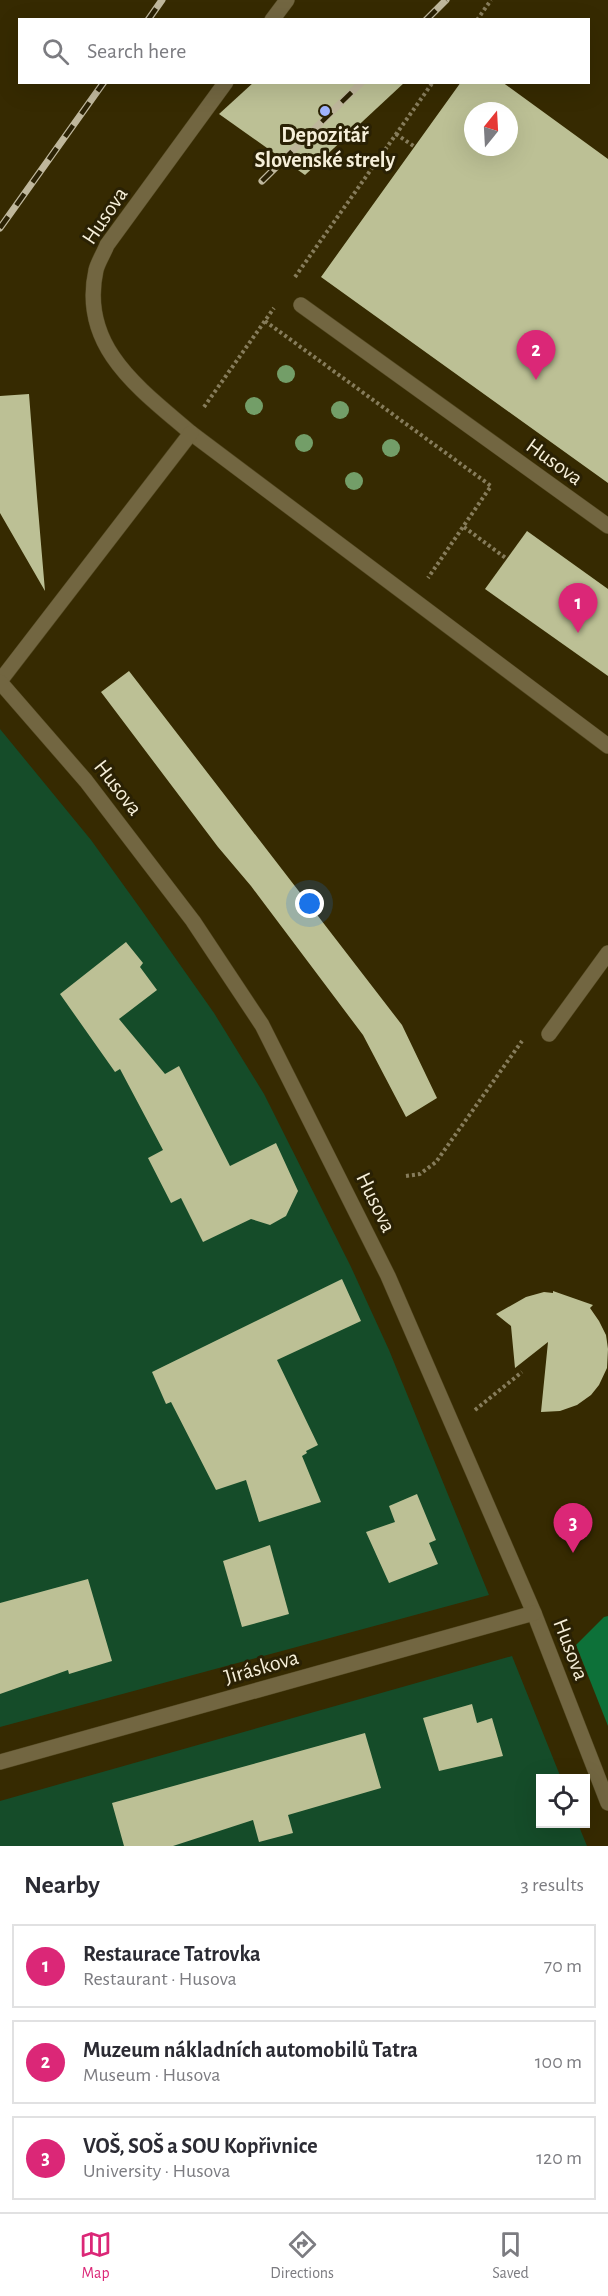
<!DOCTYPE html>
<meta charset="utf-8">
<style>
body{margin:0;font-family:"Alegreya Sans",sans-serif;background:#f2f2f3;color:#2b2b33}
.controls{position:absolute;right:18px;bottom:18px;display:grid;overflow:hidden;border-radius:0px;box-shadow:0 6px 24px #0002}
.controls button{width:54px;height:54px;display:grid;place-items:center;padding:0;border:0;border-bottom:2px solid #e1e1e2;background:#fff;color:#2b2b33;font:30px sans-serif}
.compass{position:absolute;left:464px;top:102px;width:54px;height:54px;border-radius:50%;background:#fff;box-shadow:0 6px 24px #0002;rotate:18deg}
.you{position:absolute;left:310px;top:904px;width:21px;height:21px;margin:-15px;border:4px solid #fff;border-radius:50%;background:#1a73e8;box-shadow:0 0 0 9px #1a73e833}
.badge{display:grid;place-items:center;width:39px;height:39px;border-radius:50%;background:#db2777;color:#fff;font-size:20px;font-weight:700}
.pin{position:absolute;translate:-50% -50px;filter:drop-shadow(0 2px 3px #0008)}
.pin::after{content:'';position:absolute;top:32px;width:21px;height:18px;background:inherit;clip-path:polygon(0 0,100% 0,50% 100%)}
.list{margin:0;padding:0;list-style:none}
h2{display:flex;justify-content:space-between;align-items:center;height:78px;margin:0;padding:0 24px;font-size:26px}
h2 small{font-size:20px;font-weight:400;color:#7c7c81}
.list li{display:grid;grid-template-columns:39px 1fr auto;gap:18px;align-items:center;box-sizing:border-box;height:84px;margin:0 12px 12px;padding:0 12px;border:2px solid #e1e1e2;border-radius:0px}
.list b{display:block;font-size:22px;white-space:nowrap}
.list p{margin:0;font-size:20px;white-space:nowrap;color:#7c7c81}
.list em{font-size:20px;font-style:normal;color:#7c7c81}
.icon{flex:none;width:33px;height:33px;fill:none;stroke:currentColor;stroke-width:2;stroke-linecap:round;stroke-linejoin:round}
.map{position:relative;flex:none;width:608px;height:1846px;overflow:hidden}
.search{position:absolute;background:#fff;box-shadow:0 6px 24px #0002;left:18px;right:18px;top:18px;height:66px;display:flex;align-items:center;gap:15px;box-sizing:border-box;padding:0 21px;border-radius:0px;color:#7c7c81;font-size:22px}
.sheet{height:366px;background:#fff}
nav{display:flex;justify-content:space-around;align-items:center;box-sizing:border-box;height:84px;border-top:2px solid #e1e1e2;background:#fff;font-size:16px;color:#7c7c81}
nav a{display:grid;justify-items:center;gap:3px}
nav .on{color:#db2777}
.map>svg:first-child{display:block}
</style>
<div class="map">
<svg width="608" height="1846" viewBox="0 0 608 1846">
<rect width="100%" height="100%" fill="#362a01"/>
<!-- green -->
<g fill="#154c29">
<polygon points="0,729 91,840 140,908 214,1013 264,1094 351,1267 389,1350 489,1595 0,1727"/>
<polygon points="512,1656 561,1778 540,1778 540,1824 578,1824 587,1846 0,1846 0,1801"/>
</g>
<!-- forest -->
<polygon fill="#0d7139" points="608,1616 608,1726 576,1645 604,1617"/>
<!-- building -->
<g fill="#bcc095" fill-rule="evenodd">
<polygon points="254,82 405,82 305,175 219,114"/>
<path d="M461 82H502L608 159V483L321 277ZM473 111H509V147H473Z"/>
<polygon points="29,394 37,497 45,591 0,513 0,396"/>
<polygon points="527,531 608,589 608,676 485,589"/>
<polygon points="129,671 402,1025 437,1098 406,1117 363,1035 251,886 218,847 101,692"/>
<polygon points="126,942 143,963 140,967 157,990 119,1019 165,1074 179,1066 230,1166 276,1143 298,1191 286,1216 270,1225 251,1219 203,1242 181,1198 171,1203 148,1158 163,1150 120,1069 115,1072 60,994"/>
<polygon points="342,1279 361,1321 277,1360 318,1445 306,1451 307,1453 302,1456 321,1502 259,1522 246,1480 216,1490 171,1402 166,1404 152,1372"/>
<polygon points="553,1291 593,1305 590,1308 599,1321 606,1335 608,1349 607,1368 599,1385 591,1395 577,1405 560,1411 541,1412 548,1342 515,1368 511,1326 496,1314 526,1297 544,1292 553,1293"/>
<polygon points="417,1494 436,1540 429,1543 438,1564 389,1583 366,1532 395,1522 389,1506"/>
<polygon points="270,1545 289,1614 242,1627 223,1561"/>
<polygon points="88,1579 112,1661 69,1674 68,1670 0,1694 0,1603"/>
<polygon points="472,1704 477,1723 492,1718 503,1756 439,1771 423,1718"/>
<polygon points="365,1733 381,1788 288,1815 293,1833 259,1842 253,1820 173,1846 124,1846 112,1803"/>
</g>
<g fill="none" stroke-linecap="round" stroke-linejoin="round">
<!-- street casing -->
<g stroke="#51461f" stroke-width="16">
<g id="street">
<polyline points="272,20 287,0"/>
<path d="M226 82 107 245C104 253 98 262 96 270 79 347 140 389 191 433L608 746"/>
<polyline points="301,305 608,526"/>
<polyline points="0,681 191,433"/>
<polyline points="0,682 86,781 193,921 262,1025 388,1276 534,1613 608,1803"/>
<polyline points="549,1034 608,953"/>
<polyline points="0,1762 534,1613"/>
</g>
</g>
<!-- path -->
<g stroke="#867c5b" stroke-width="4" stroke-dasharray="3 3" stroke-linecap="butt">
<polyline points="477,20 491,0"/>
<polyline points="396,134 415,147"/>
<polyline points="295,277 433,82"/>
<polyline points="265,321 491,486 428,578"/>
<polyline points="204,407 274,308"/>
<polyline points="464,527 507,559"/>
<polyline points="406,1176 420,1174 436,1162 522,1041"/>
<polyline points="475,1410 522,1372"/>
</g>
<!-- street -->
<use href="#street" stroke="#726641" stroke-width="15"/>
<!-- rail casing -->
<g stroke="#bfb79c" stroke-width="7">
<g id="rail">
<polyline points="148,20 162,0"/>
<polyline points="426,20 446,0"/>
<polyline points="262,181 362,82"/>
<polyline points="0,228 104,82"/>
</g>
</g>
<!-- rail -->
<use href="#rail" stroke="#2a2104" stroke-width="4.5" stroke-dasharray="14" stroke-linecap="butt"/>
</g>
<!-- trees -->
<g fill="#739e68">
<circle cx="286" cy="374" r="9"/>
<circle cx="254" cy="406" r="9"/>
<circle cx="340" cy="410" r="9"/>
<circle cx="304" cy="443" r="9"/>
<circle cx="391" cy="448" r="9"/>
<circle cx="354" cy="481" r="9"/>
</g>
<!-- markers -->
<circle fill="#9fb3fd" stroke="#2a2104" stroke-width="2" cx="325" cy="111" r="6"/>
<g text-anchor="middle" stroke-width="6" stroke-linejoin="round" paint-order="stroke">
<!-- poi labels -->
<g font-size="22" font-weight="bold" fill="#f6efd9" stroke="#2a2104">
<text x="325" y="142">Depozitář<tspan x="325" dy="25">Slovenské strely</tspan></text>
</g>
<!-- street labels -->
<g font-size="22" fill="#f6efd9" stroke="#2a2104">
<text transform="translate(104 215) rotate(-56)" y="8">Husova</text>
<text transform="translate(555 461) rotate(36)" y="8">Husova</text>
<text transform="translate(119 787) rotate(52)" y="8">Husova</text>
<text transform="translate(377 1202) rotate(64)" y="8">Husova</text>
<text transform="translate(572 1649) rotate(69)" y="8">Husova</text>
<text transform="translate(261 1666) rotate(-16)" y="8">Jiráskova</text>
</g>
</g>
</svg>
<div class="controls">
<button><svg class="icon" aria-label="locate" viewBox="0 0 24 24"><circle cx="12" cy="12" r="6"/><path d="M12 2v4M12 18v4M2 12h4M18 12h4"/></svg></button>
</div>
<svg class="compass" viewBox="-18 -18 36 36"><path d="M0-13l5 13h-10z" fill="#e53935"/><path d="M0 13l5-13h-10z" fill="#7c7c81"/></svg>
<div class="you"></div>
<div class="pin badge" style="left:578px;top:633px">1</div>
<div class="pin badge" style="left:536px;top:380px">2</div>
<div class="pin badge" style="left:573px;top:1553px">3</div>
<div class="search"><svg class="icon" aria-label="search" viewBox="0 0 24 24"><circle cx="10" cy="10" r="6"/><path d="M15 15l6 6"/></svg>Search here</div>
</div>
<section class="sheet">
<h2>Nearby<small>3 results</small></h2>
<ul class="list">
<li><span class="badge">1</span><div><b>Restaurace Tatrovka</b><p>Restaurant · Husova</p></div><em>70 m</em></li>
<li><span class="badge">2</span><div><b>Muzeum nákladních automobilů Tatra</b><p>Museum · Husova</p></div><em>100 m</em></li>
<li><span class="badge">3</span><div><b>VOŠ, SOŠ a SOU Kopřivnice</b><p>University · Husova</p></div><em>120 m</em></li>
</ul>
</section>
<nav>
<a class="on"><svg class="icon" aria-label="map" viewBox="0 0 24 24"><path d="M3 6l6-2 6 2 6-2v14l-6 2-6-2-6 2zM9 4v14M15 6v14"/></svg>Map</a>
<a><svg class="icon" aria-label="directions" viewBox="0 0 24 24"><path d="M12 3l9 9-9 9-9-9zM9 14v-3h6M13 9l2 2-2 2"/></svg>Directions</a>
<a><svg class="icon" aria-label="saved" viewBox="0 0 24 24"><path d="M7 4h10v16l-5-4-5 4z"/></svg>Saved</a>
</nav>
